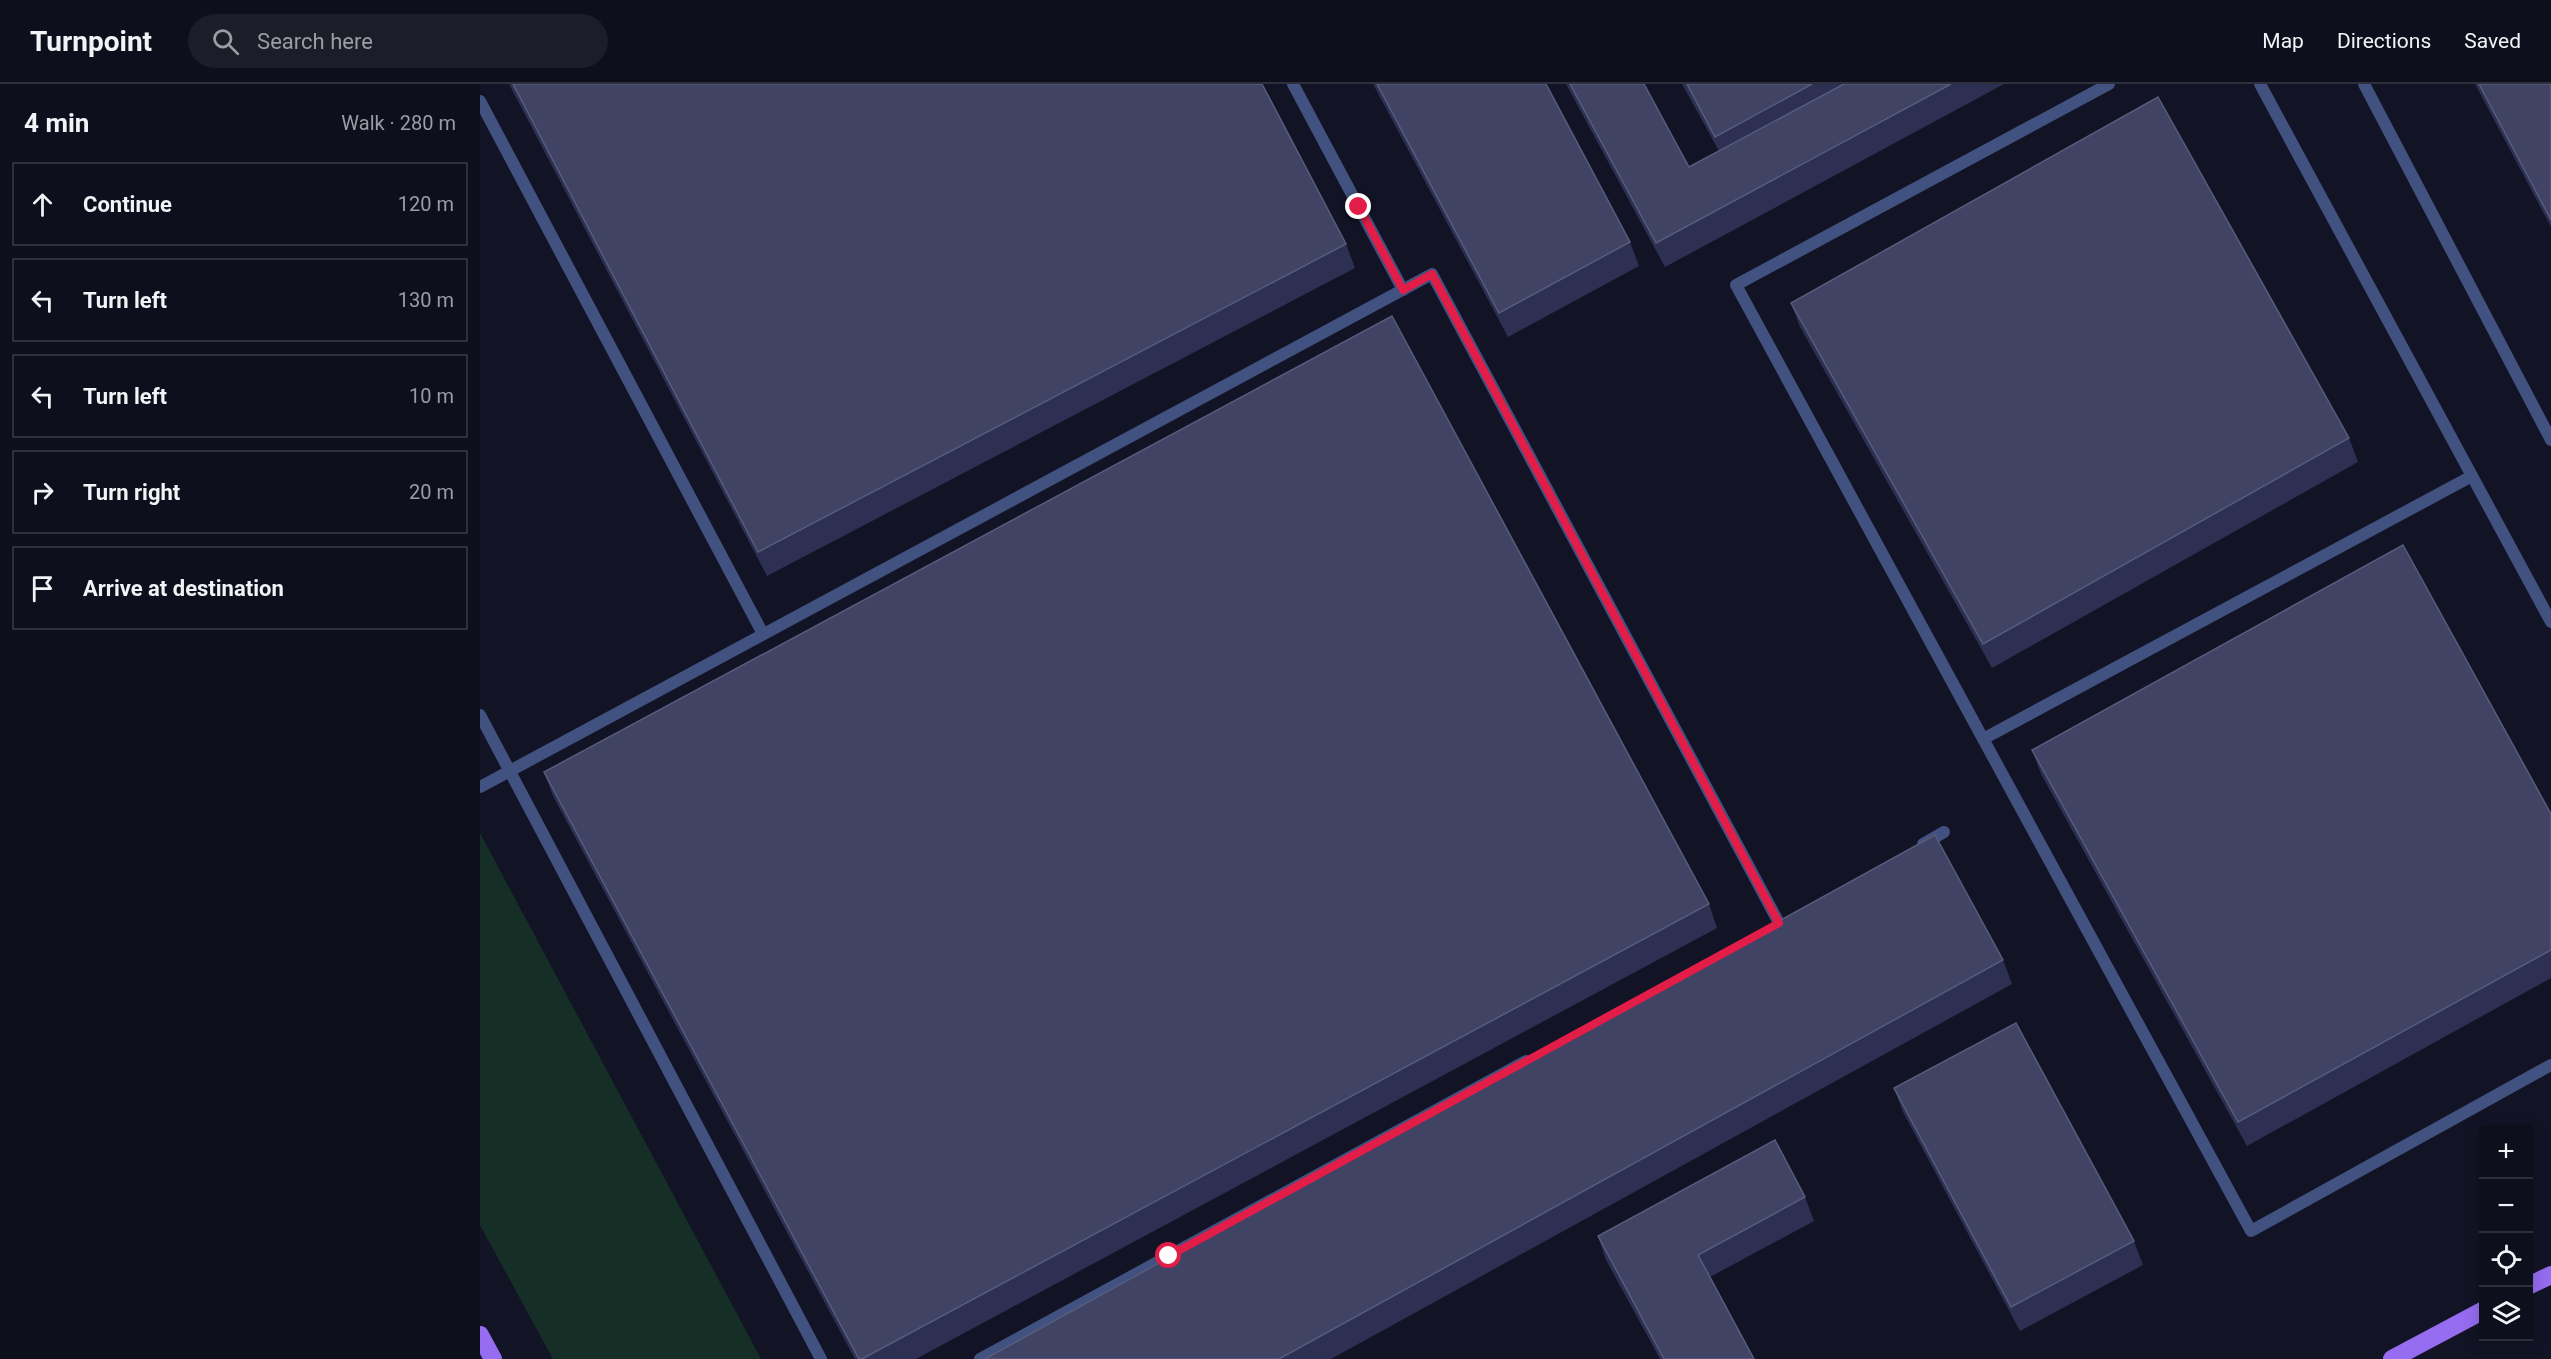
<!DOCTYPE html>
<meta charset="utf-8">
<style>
body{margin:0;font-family:Roboto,sans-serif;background:#1c1d29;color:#f1f3f6}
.controls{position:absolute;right:18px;bottom:18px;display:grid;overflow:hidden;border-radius:0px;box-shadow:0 3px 15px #0003}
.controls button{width:54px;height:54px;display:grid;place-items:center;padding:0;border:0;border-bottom:2px solid #2e2f3b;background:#0e0f1c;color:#f1f3f6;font:30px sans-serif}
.stop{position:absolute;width:18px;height:18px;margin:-14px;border:4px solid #e11d48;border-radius:50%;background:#fff}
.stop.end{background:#e11d48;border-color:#fff;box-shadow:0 2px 6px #0008}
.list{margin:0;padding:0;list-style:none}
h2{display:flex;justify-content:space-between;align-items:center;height:78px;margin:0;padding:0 24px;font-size:26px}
h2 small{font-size:20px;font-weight:400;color:#9b9ca3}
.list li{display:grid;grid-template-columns:39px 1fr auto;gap:18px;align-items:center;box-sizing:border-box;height:84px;margin:0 12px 12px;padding:0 12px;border:2px solid #2e2f3b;border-radius:0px}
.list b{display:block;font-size:22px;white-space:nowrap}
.list em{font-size:20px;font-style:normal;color:#9b9ca3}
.icon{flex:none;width:33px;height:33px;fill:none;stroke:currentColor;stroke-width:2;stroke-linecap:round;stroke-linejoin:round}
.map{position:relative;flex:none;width:2071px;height:1275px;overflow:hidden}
header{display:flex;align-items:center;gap:36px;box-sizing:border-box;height:84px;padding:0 30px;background:#0e0f1c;border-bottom:2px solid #2e2f3b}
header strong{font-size:28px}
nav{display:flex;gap:33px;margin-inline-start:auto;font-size:21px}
.search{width:420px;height:54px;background:#1c1d29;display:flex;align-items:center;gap:15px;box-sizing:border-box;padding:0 21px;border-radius:33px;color:#9b9ca3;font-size:22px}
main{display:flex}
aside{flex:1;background:#0e0f1c}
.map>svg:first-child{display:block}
</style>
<header>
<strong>Turnpoint</strong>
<div class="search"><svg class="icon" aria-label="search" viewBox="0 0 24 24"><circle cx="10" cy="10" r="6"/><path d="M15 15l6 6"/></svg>Search here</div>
<nav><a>Map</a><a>Directions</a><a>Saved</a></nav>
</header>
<main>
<aside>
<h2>4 min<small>Walk · 280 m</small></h2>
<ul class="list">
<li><svg class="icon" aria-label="ahead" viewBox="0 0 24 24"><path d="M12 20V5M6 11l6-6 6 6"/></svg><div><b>Continue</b></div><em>120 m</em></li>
<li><svg class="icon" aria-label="left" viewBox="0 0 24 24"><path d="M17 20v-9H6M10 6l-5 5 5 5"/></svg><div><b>Turn left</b></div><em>130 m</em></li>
<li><svg class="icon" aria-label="left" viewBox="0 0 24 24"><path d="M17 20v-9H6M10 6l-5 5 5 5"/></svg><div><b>Turn left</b></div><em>10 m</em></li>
<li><svg class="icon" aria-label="right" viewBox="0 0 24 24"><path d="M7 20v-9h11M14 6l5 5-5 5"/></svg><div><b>Turn right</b></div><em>20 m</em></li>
<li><svg class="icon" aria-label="arrive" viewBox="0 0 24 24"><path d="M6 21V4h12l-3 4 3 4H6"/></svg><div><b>Arrive at destination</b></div></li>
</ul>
</aside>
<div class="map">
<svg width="2071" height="1275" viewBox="0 0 2071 1275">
<rect width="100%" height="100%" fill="#121426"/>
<!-- green -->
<polygon fill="#152f26" points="0,749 281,1275 73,1275 0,1141"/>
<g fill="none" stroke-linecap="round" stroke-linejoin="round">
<!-- service -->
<g stroke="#415280" stroke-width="12">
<polyline points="813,0 923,206"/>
<polyline points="1629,0 1256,201 1771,1147 2071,981"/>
<polyline points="1780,0 2071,538"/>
<polyline points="1884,0 2071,356"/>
<polyline points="0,17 283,550"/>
<polyline points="0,631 341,1275"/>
<polyline points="1503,655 1992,392"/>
<polyline points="0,703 952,190 1299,839"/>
<polyline points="1443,760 1464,748"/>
<polyline points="500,1275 1046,977"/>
</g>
<!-- primary -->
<g stroke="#966cf1" stroke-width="18">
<polyline points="2048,1202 2071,1191"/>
<polyline points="0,1251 13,1275"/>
<polyline points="1912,1275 2004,1226"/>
</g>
</g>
<!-- wall -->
<g fill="#2d3052">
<polygon points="29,0 782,0 866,160 875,184 287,492"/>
<polygon points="893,0 1066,0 1150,158 1159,182 1028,253"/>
<polygon points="1086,0 1164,0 1209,83 1239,67 1202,0 1524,0 1185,183"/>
<polygon points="1995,0 2071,0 2071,143"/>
<polygon points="1311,219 1869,354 1878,378 1512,584 1320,243"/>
<polygon points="1552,666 2071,730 2071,894 1767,1062 1561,690"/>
<polygon points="64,688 1229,820 1237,844 436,1275 375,1275 73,712"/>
<polygon points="1523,876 1532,900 851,1275 505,1275"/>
<polygon points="1414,1004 1654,1157 1663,1181 1540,1247 1423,1028"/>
<polygon points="1325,1113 1334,1137 1230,1193 1274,1275 1180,1275 1126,1176 1118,1152"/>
</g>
<!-- building -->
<g fill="#404364" stroke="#585c7c" stroke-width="1.5">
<polygon points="33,0 782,0 866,160 278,468"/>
<polygon points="897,0 1066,0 1150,158 1019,229"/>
<polygon points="1090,0 1164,0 1209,83 1364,0 1471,0 1176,159"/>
<polygon points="1207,0 1332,0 1235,53"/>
<polygon points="1999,0 2071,0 2071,136"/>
<polygon points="1678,13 1869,354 1503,560 1311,219"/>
<polygon points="912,232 1229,820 382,1275 379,1275 64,688"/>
<polygon points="1923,461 2071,730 2071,866 1758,1038 1552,666"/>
<polygon points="1455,751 1523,876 799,1275 505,1275"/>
<polygon points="1536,939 1654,1157 1531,1223 1414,1004"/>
<polygon points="1295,1056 1325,1113 1218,1171 1274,1275 1184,1275 1118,1152"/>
</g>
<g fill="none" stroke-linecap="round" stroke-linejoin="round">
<!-- route -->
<polyline stroke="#e11d48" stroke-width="8" points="689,1172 1299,839 952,190 923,206 879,123"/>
</g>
</svg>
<div class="controls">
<button>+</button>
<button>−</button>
<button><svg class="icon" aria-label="locate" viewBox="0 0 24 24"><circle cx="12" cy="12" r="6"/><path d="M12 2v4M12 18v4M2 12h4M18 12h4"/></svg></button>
<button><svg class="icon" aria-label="layers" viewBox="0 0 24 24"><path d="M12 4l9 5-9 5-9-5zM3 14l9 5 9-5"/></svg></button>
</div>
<div class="stop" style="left:689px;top:1172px"></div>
<div class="stop end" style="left:879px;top:123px"></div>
</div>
</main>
